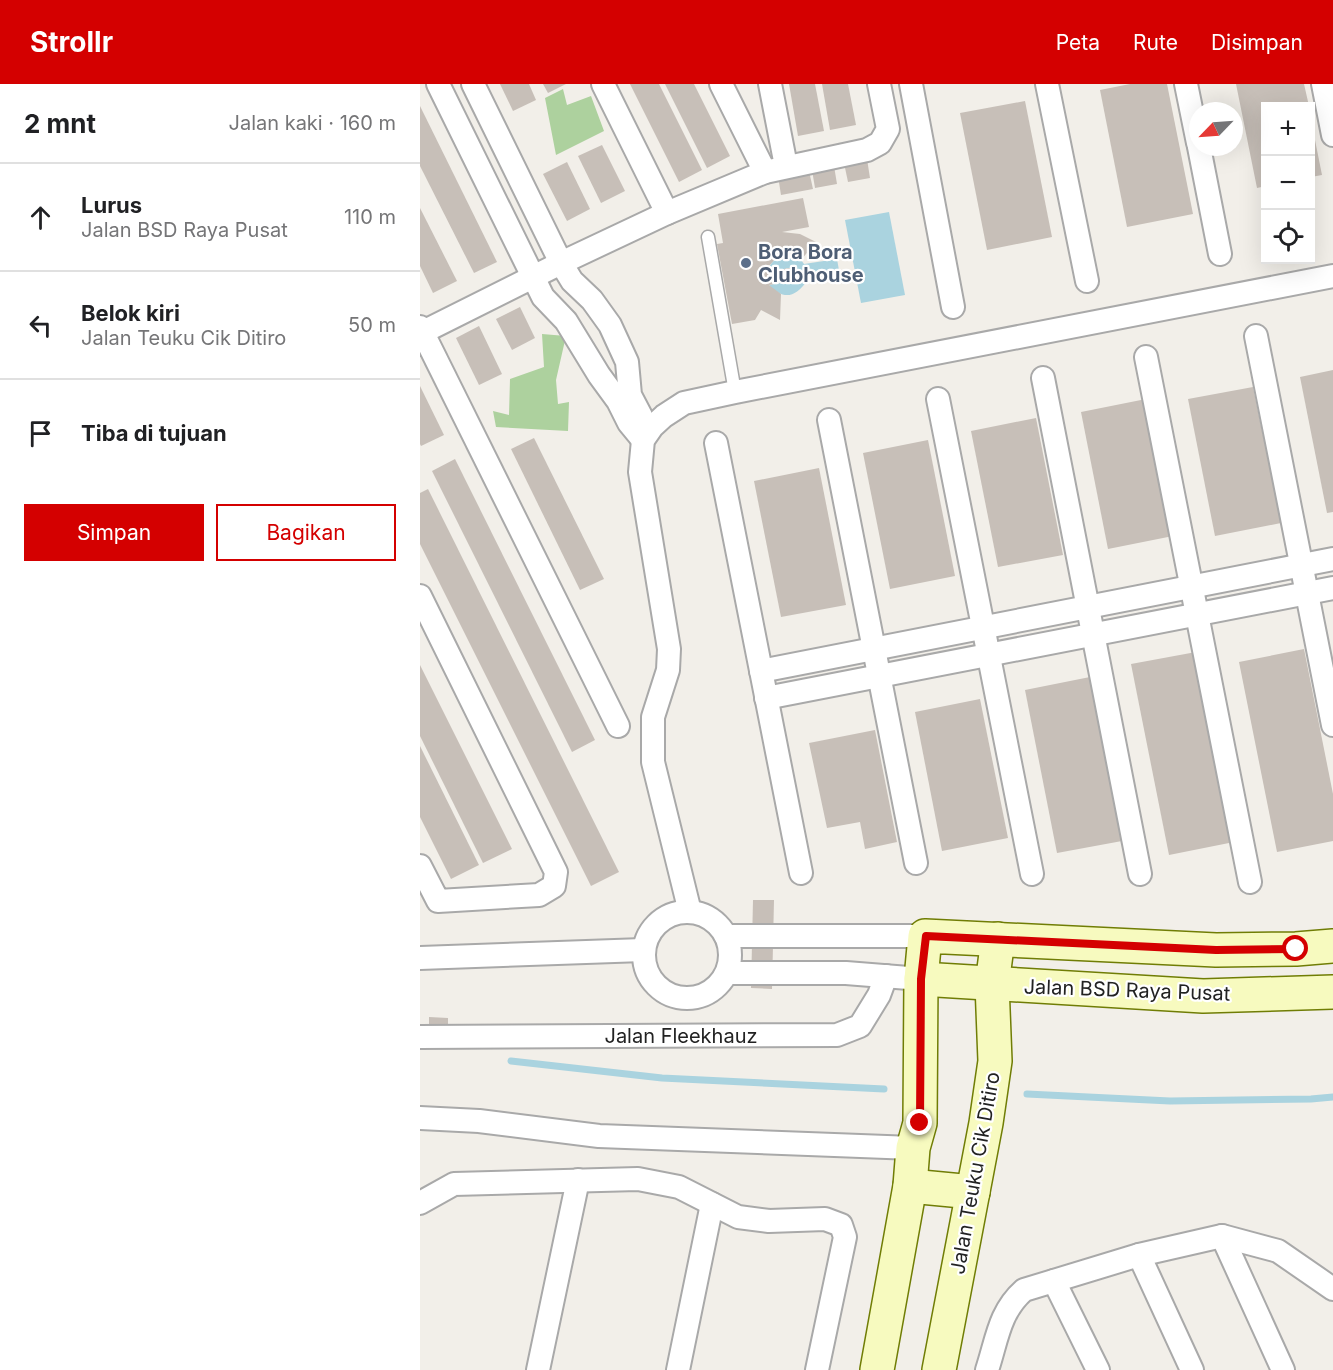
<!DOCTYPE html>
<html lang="id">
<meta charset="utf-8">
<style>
body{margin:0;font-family:Inter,sans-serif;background:#f6f6f6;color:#202124}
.controls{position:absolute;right:18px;top:18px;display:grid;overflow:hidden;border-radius:0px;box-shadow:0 6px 24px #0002}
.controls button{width:54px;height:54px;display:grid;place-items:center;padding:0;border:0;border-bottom:2px solid #e0e0e0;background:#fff;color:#202124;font:30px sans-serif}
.compass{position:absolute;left:769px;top:18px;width:54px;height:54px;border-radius:50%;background:#fff;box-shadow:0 6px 24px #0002;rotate:245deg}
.stop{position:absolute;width:18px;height:18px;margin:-14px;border:4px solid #d40000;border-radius:50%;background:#fff}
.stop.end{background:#d40000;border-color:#fff;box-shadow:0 2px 6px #0008}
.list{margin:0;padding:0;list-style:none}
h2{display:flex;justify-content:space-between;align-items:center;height:78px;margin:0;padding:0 24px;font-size:26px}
h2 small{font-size:20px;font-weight:400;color:#757577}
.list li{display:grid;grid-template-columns:39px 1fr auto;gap:18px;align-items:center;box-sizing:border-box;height:108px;padding:0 24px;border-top:2px solid #e0e0e0}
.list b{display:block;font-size:22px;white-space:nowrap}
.list p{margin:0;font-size:20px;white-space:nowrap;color:#757577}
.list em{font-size:20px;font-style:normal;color:#757577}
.actions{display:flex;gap:12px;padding:18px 24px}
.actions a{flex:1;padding:14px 0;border:2px solid #d40000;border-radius:0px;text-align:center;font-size:21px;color:#d40000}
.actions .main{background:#d40000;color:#fff}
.icon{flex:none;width:33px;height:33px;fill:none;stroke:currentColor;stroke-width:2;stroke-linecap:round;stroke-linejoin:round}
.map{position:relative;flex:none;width:913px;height:1286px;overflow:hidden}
header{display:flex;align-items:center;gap:36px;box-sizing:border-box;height:84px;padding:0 30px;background:#d40000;color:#fff}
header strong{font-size:28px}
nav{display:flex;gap:33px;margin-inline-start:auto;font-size:21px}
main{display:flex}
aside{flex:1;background:#fff}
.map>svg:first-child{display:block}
</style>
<header>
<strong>Strollr</strong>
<nav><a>Peta</a><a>Rute</a><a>Disimpan</a></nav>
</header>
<main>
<aside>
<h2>2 mnt<small>Jalan kaki · 160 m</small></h2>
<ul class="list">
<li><svg class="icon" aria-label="ahead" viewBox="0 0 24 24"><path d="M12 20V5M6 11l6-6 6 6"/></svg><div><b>Lurus</b><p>Jalan BSD Raya Pusat</p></div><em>110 m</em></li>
<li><svg class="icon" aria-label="left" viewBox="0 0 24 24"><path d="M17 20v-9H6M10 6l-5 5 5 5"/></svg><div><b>Belok kiri</b><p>Jalan Teuku Cik Ditiro</p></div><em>50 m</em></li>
<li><svg class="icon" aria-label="arrive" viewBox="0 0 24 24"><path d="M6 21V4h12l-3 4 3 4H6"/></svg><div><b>Tiba di tujuan</b></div></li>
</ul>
<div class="actions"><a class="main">Simpan</a><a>Bagikan</a></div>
</aside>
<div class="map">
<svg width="913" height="1286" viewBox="0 0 913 1286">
<rect width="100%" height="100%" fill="#f2efe9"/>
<!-- forest -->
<g fill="#add19e">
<polygon points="143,5 147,21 171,12 184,47 136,71 125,14"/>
<polygon points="122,250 146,252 136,296 138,320 149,318 148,347 76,343 73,327 89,331 90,295 124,283"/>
</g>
<!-- water -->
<g fill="#aad3df">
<polygon points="469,128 485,211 441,219 425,136"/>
<path d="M369 170 381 176 384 180 417 175 420 192 387 197C375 214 363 216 349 201L377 196 375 183 347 188C351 176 358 173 369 170Z"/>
</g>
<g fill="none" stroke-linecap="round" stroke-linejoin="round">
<!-- stream -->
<g stroke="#aad3df" stroke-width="7">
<polyline points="91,977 242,994 464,1005"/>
<polyline points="607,1010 750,1017 891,1015 913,1013"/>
</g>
</g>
<!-- building -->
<g fill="#c7bfb8">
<polygon points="80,0 109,0 116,16 93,27"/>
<polygon points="123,0 146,0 128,9"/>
<polygon points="210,0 239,0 282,86 259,98"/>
<polygon points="245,0 274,0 310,72 287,84"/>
<polygon points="369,0 395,0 404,47 378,52"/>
<polygon points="402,0 428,0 436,41 410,46"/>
<polygon points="710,0 747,0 773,130 707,143 680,6"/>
<polygon points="816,0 884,0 889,22 846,22 846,102 837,104"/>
<polygon points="605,17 632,153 567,166 540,29"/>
<polygon points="0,22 77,178 54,189 0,82"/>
<polygon points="891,36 902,91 891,93"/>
<polygon points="182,61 205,107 181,119 158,72"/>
<polygon points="447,75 450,94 428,98 424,79"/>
<polygon points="147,78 170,125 147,137 123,90"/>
<polygon points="414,82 417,100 395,104 392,86"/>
<polygon points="389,87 393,105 361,111 358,92"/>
<polygon points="383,114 389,143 362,148 380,150 396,158 381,176 369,170 357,173 349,182 347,188 375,183 377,196 349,201 361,210 360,236 341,226 335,236 312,240 297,160 303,159 298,130"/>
<polygon points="0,124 37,197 13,209 0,182"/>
<polygon points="100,223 115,254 92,266 76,235"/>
<polygon points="59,242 82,290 59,301 36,254"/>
<polygon points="913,286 913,428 907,429 880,293"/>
<polygon points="0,302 24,351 1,362 0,360"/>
<polygon points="833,303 861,439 795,452 768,315"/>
<polygon points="726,315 753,452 688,465 661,328"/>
<polygon points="616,334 643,471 578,483 551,347"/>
<polygon points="114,354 184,495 160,506 91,365"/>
<polygon points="508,356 535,492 470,505 443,369"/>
<polygon points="35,375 175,656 152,668 12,387"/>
<polygon points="399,384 426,521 361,533 334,397"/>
<polygon points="8,405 199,788 171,802 0,460 0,409"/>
<polygon points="884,565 913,710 913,757 857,768 819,578"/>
<polygon points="776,568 814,758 749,771 711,580"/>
<polygon points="0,581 92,765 63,779 0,652"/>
<polygon points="670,593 702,757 637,769 605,606"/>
<polygon points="560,615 588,754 522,767 495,628"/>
<polygon points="455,646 477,758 445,765 440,738 407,744 389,659"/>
<polygon points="0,662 59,781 31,795 0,733"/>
<polygon points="333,816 354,816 352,905 331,904"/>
<polygon points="9,933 28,934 28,963 9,963"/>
</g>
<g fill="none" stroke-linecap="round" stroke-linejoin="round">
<!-- lane casing -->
<g stroke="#a9a9a9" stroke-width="15">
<polyline id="lane" points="288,153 315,308"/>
</g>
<!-- street casing -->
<g stroke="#a9a9a9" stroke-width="26">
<g id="street">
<polyline points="18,0 123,213 146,237 179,291 198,317 209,339 223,356"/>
<polyline points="53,0 141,179 152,197 172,216 190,241 207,278 210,311 221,332"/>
<polyline points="183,0 247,129"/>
<polyline points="301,0 345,88"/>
<polyline points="350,0 366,82"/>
<polyline points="491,0 533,223"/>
<polyline points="627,0 667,197"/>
<polyline points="766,0 778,59"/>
<polyline points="903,0 913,51"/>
<polyline points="779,63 800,170"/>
<polyline points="0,243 198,642"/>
<polyline points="3,248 141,179 247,129 345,88 447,66 460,59 468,45 459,0"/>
<polyline points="836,252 913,641"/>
<polyline points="726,273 830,798"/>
<polyline points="623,294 720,790"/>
<polyline points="518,315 612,790"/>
<polyline points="409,336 496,779"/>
<polyline points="296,359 381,789"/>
<polyline points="0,512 136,788 134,802 119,811 18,817 0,782"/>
<polyline points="341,587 913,475"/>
<polyline points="346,614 913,504"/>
<polyline points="270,828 233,678 233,633 248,586 249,565 220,388 223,356 232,343 244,332 264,319 315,308 913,192"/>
<circle cx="267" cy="871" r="43"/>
<polyline points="306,852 505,852"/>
<polyline points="0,874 223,866"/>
<polyline points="307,889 426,889 501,895"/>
<polyline points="0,953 417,951 440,942 459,911 466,892"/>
<polyline points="0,1034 59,1037 179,1052 493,1064"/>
<polyline points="0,1119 34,1100 218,1095 259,1103 318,1133 349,1137 405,1135 421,1141 425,1153 397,1286"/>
<polyline points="802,1152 863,1286"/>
<polyline points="719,1171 772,1286"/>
<polyline points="634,1197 678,1286"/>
<polyline points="118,1286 158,1096"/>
<polyline points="258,1286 292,1120"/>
<path d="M567 1286C577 1256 579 1228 604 1206L719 1171 802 1152 858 1167 913 1205"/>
</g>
</g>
<!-- secondary casing -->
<g stroke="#707d05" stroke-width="36">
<g id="secondary">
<polyline points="501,895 783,912 913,908"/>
<polyline points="490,1102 553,1108"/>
<polyline points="457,1286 490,1102 493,1064 500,1039 501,895 505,852 796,866 876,865 913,862"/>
<polyline points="519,1286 566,1039 575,977 572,900 578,855"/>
</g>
</g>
<!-- lane -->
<use href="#lane" stroke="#fff" stroke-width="12"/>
<!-- street -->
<use href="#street" stroke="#fff" stroke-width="22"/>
<!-- secondary -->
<use href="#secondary" stroke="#f7fabf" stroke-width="33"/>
</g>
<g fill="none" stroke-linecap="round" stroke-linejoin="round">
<!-- route -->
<polyline stroke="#d40000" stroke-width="8" points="500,1039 501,895 506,852 796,866 876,865"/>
</g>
<!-- markers -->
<circle fill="#5c6f8a" stroke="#fff" stroke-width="2" cx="326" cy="179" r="6"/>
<g text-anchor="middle" stroke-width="4.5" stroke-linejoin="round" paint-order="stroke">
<!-- service labels -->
<g font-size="20" font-weight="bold" fill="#4e5e75" stroke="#fff" text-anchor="start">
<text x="338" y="175">Bora Bora<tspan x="338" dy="23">Clubhouse</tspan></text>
</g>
<!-- street labels -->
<g font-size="20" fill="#222" stroke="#fff">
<text transform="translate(707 906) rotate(2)" y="7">Jalan BSD Raya Pusat</text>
<text x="261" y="959">Jalan Fleekhauz</text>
<text transform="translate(555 1089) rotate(-80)" y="7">Jalan Teuku Cik Ditiro</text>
</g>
</g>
</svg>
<div class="controls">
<button>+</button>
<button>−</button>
<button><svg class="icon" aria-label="locate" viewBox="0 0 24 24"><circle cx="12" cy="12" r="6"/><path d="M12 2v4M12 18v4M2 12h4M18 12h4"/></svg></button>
</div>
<svg class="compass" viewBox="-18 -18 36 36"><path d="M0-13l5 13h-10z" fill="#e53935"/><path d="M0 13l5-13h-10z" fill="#757577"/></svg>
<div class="stop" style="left:876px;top:865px"></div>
<div class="stop end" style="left:500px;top:1039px"></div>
</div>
</main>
